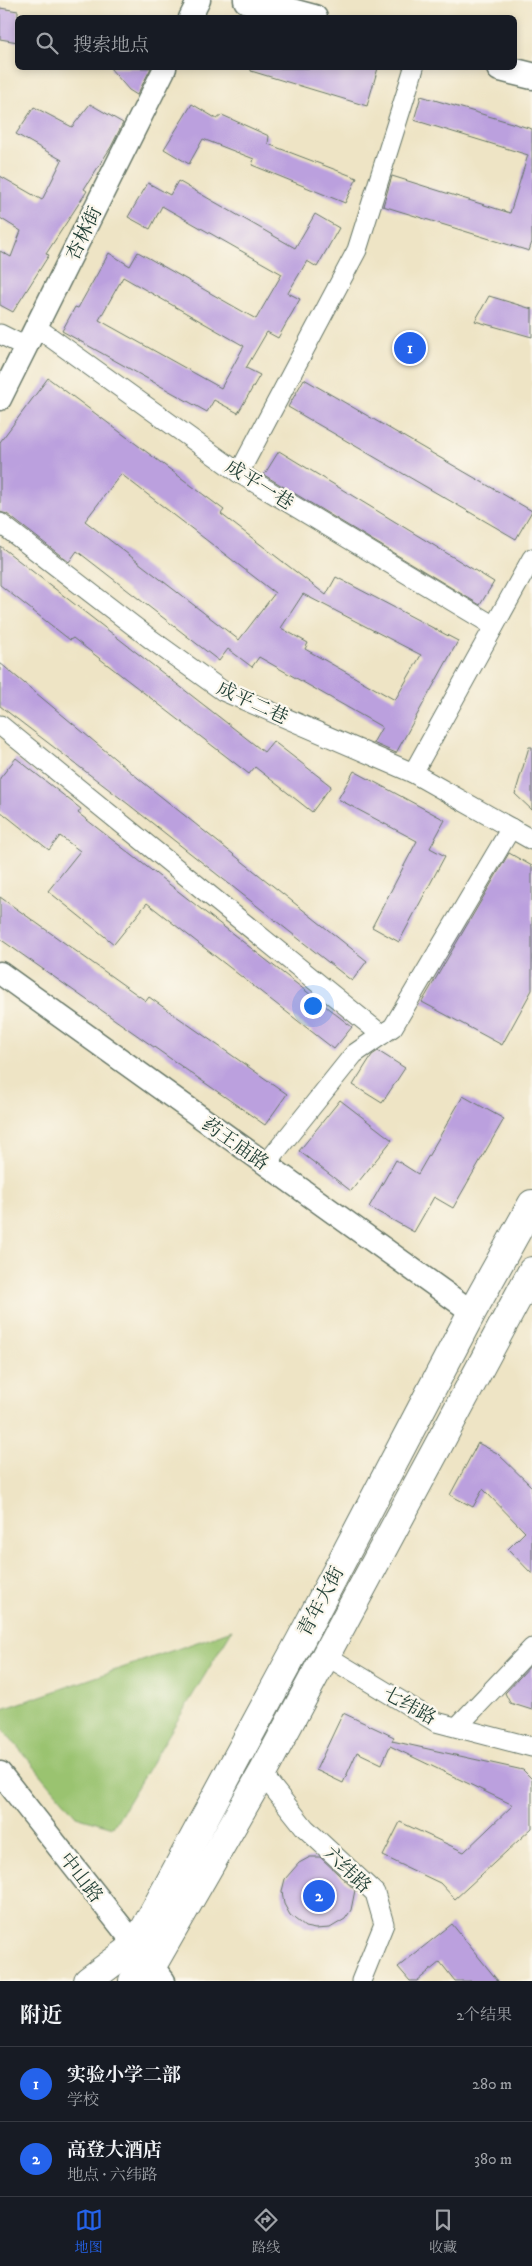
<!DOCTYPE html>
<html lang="zh">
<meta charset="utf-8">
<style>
body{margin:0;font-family:"IM FELL DW Pica","Noto Serif SC",serif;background:#20242c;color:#f1f3f6}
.you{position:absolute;left:312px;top:1005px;width:18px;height:18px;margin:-12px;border:4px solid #fff;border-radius:50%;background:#1a73e8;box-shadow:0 0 0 8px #1a73e833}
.badge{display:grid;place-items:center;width:32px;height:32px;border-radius:50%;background:#2563eb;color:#fff;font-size:16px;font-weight:700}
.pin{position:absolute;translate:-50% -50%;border:2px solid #fff;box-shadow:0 1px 5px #0006}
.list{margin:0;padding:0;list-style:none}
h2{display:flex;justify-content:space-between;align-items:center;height:65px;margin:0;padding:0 20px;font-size:21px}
h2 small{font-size:16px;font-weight:400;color:#9ea1a6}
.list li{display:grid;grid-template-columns:32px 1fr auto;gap:15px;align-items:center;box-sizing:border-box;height:75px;padding:0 20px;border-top:1px solid #363941}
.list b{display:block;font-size:19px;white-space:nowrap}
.list p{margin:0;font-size:16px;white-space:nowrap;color:#9ea1a6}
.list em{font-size:16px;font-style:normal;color:#9ea1a6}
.icon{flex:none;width:28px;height:28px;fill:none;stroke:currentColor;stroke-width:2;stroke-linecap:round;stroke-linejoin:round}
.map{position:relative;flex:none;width:532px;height:1981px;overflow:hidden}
.search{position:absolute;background:#171b24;box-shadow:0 2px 8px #0003;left:15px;right:15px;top:15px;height:55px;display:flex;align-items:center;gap:12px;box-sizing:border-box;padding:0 18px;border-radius:8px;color:#9ea1a6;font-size:19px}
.sheet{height:215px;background:#171b24}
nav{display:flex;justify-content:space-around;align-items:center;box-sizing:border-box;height:70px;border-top:1px solid #363941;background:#171b24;font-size:14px;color:#9ea1a6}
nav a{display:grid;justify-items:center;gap:2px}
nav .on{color:#2563eb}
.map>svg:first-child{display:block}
</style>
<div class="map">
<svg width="532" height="1981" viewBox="0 0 532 1981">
<rect width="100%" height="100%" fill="#fbf7ec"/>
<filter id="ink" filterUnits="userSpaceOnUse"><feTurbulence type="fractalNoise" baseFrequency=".02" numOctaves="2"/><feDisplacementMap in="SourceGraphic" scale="10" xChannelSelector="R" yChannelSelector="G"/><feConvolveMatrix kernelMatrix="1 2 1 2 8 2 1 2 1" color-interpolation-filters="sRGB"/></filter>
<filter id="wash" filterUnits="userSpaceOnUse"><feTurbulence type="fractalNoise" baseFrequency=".0096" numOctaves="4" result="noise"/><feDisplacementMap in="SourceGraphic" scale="20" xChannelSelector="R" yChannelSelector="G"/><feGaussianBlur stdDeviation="1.12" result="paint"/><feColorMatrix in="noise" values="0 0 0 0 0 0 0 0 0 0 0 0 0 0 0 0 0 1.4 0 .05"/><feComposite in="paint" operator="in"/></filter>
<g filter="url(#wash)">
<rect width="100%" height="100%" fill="#eee4c5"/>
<!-- green -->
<polygon fill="#9ac370" stroke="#5c8052" points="232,1630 113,1827 76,1816 0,1726 0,1710"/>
<g id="blocks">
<!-- building -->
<g fill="#bba0de" fill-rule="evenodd">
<polygon points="0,8 18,11 18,42 0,39"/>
<polygon points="110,68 151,68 137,95 129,90"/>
<polygon points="251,68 378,68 367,106 251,71"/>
<polygon points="421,96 532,129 532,242 529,251 383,206 392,176 510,213 528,155 414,120"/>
<polygon points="90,104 123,123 111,147 84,189 87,191 46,254 49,255 13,312 0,305 0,251 11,257 21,231 0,218 0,176 42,200 62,160 16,134 34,107 72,127"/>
<polygon points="192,104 217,119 222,115 269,136 268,144 357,178 345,203 252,165 254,159 203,139 189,164 164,149"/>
<path d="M178 181 295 248 315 214 339 228 317 267 307 261 288 293 300 299 278 338 267 332 246 368 260 375 238 413 214 400 207 412 62 331 75 307 78 308 109 253 130 266 138 252 256 319 282 274 162 206 150 229 128 217 148 183 170 195ZM123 277 244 346 221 388 99 320Z"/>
<polygon points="489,296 532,309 532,337 475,321"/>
<path d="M48 378 224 510 221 514 326 595 336 577 458 641 396 753 373 743 382 727 259 657 252 667 228 649 219 661 77 551 69 562 7 514 0 512V442ZM121 474 275 593 239 640 85 521ZM303 594 421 655 395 700 305 649 308 643 281 628Z"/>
<polygon points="304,379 532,511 516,539 288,407"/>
<polygon points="279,451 494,582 480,605 264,475"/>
<polygon points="0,546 264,752 273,741 331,786 312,812 255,767 249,774 73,638 70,640 0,585"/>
<polygon points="0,663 144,783 367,961 352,981 128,804 0,706"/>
<polygon points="529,747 532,747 532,810 515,794"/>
<polygon points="16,758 81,809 78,813 352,1027 334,1049 147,903 114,944 48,891 80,851 60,836 49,850 0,811 0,778"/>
<polygon points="354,771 445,820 430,848 445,856 399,942 372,927 417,841 338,799"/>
<polygon points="509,853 532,866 532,990 502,1045 422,1002"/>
<polygon points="0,897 146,1001 149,997 287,1094 265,1125 0,939"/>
<polygon points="378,1051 405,1068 382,1103 353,1085 372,1055"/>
<polygon points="463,1096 504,1119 453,1208 434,1197 414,1232 369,1207 396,1160 418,1174"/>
<polygon points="340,1100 392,1140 351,1191 299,1151"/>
<polygon points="478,1443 497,1453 532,1487 532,1574 508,1549 525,1532 483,1489 473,1507 450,1495"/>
<polygon points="532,1664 532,1710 510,1703 505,1693"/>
<polygon points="343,1713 394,1737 392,1741 523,1770 532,1779 532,1828 455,1899 440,1883 383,1856 400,1822 464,1852 513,1805 390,1746 382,1764 357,1752 343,1783 316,1770"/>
<polygon points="310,1857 320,1857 355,1890 351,1910 345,1919 330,1928 315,1929 305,1927 290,1915 284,1904 282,1891 285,1879 299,1863"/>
<polygon points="452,1924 498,1981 455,1981 440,1962 417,1981 410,1981 398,1967"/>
</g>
</g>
</g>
<g filter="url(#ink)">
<use href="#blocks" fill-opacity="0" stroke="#677767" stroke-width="1"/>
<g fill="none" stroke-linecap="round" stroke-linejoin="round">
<!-- minor casing -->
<g stroke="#677767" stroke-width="21">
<g id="minor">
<polyline points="36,327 239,473 494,626"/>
<polyline points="0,334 26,347"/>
<polyline points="239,473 357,250 414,68"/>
<polyline points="0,523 152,640 223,691 413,773 532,840"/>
<polyline points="0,725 382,1035"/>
<polyline points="413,773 532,558"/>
<polyline points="266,1164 354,1054 393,1027 511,828"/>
<polyline points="325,1655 436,1722 532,1747"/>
<polyline points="457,1727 532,1648"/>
<polyline points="262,1774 305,1828 375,1893 384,1924 361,1981"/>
</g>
</g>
<!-- tertiary casing -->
<g stroke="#677767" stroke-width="25">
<g id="tertiary">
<polyline points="190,18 199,0"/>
<polyline points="0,399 165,68"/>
<polyline points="0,973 472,1312"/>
<polyline points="0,1773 164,1981"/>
</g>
</g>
<!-- secondary casing -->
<g stroke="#677767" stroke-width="29">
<g id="secondary">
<polyline points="247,0 314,18"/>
<polyline points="500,68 532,76"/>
</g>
</g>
<!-- primary casing -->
<g stroke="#677767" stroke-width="30">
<g id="primary">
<polyline points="88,1981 136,1945 301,1639 472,1312 532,1204"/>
<polyline points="133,1981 152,1966 262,1774 532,1271"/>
</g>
</g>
<!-- minor -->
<use href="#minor" stroke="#fff" stroke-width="19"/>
<!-- tertiary -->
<use href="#tertiary" stroke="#fff" stroke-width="22"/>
<!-- secondary -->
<use href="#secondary" stroke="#fff" stroke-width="26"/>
<!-- primary -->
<use href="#primary" stroke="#fff" stroke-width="28"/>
</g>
</g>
<g text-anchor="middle" stroke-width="4.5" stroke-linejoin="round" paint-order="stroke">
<!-- street labels -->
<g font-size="19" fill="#1f3d34" stroke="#fbf7ec">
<text transform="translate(83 233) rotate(-64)" y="7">杏林街</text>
<text transform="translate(260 484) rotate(32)" y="7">成平一巷</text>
<text transform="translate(253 702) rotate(25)" y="7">成平二巷</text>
<text transform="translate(236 1143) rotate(35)" y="7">药王庙路</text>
<text transform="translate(320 1601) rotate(-62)" y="7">青年大街</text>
<text transform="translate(410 1705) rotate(29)" y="7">七纬路</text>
<text transform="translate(348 1869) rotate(44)" y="7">六纬路</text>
<text transform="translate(82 1877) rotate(52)" y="7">中山路</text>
</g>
</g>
</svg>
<div class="you"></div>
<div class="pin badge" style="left:410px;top:348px">1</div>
<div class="pin badge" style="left:319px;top:1896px">2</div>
<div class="search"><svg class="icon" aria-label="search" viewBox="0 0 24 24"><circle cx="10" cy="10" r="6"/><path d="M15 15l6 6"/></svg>搜索地点</div>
</div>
<section class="sheet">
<h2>附近<small>2个结果</small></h2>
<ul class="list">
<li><span class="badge">1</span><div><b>实验小学二部</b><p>学校</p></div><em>280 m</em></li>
<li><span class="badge">2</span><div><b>高登大酒店</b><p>地点 · 六纬路</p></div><em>380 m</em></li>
</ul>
</section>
<nav>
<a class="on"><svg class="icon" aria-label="map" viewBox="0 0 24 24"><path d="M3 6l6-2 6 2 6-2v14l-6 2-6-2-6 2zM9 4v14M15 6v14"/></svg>地图</a>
<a><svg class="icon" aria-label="directions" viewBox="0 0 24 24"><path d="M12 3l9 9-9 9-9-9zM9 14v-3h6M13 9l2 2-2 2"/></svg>路线</a>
<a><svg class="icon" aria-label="saved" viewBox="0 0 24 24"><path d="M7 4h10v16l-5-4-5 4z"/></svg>收藏</a>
</nav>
